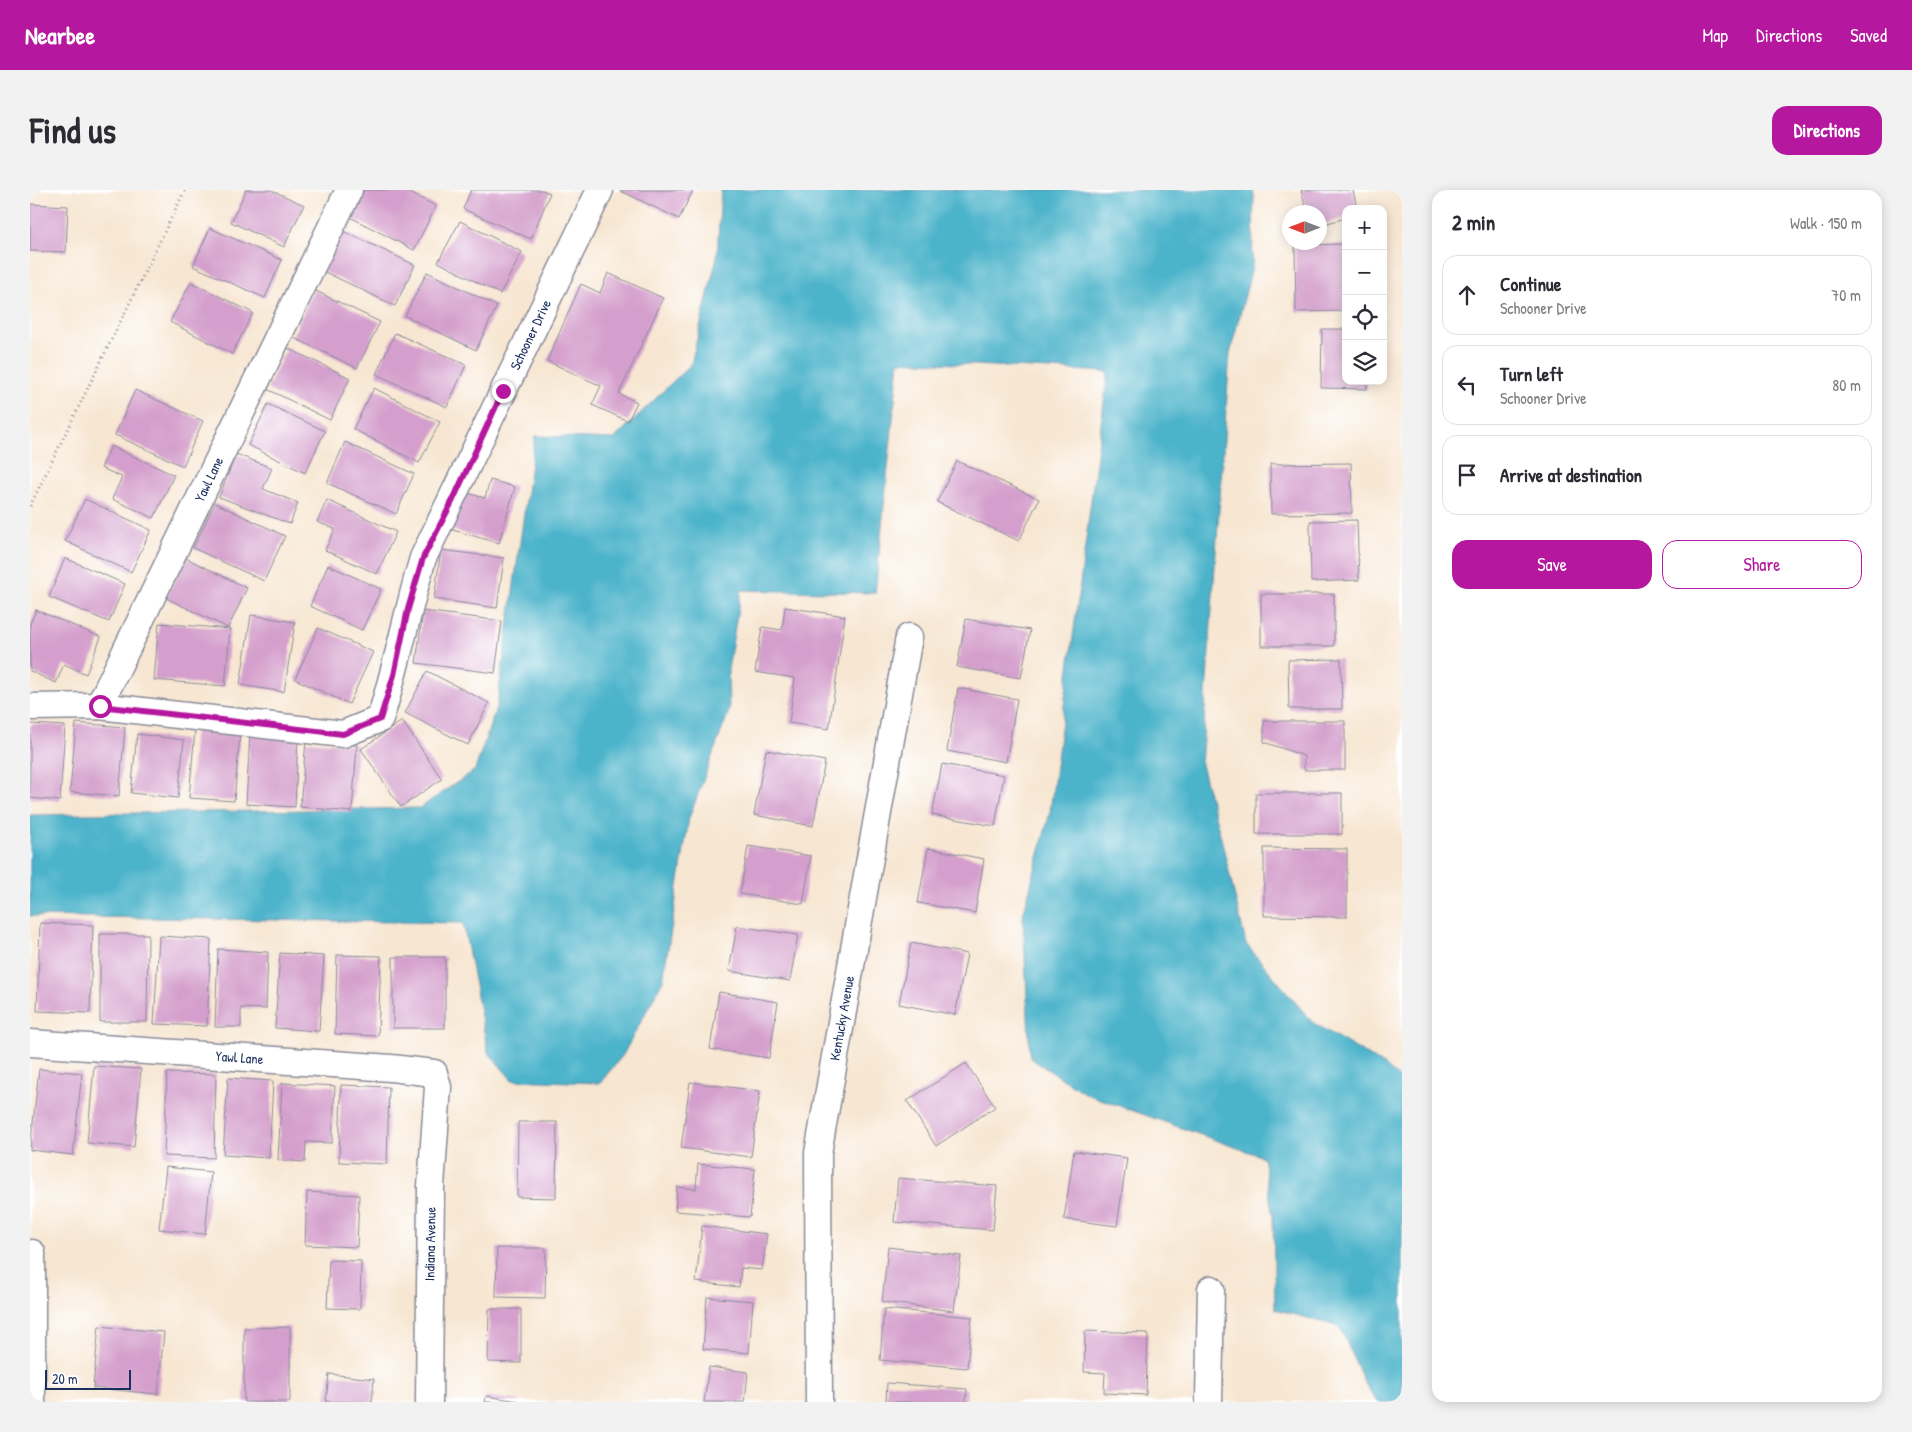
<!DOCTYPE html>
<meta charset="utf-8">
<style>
body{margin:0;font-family:"Patrick Hand",sans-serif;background:#f2f2f3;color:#2b2b33}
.controls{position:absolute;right:15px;top:15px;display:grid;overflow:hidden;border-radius:10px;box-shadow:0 2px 12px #0003}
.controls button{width:45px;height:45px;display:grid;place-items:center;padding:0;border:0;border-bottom:1px solid #e1e1e2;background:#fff;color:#2b2b33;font:25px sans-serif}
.compass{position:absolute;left:1252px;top:15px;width:45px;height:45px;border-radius:50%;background:#fff;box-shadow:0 2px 12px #0003;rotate:270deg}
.scale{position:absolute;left:15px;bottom:12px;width:86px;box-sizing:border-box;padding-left:5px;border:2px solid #1b2f5e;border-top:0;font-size:14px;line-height:18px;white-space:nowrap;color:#1b2f5e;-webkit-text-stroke:4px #fff;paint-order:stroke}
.stop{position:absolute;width:15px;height:15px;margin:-11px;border:4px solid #b5179e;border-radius:50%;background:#fff}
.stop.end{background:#b5179e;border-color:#fff;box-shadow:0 1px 5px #0008}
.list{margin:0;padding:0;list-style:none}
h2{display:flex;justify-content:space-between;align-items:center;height:65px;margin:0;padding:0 20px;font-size:21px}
h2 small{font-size:16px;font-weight:400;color:#7c7c81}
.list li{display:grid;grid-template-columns:32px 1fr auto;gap:15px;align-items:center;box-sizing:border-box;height:80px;margin:0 10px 10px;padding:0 10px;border:1px solid #e1e1e2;border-radius:15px}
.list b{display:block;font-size:19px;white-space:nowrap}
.list p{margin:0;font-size:16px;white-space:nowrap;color:#7c7c81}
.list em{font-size:16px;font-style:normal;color:#7c7c81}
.actions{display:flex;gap:10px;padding:15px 20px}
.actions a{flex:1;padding:11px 0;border:1px solid #b5179e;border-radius:15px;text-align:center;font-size:18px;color:#b5179e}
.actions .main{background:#b5179e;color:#fff}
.icon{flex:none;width:28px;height:28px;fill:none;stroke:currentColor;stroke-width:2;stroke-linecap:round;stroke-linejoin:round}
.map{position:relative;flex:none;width:1372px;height:1212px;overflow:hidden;border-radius:15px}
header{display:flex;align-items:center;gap:30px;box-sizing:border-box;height:70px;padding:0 25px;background:#b5179e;color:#fff}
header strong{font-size:24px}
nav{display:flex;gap:28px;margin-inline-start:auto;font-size:18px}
.intro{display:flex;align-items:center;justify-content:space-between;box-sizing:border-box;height:120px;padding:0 30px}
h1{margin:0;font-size:35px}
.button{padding:12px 22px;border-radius:15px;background:#b5179e;color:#fff;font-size:18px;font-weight:700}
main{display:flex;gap:30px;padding:0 30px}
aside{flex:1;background:#fff;border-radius:15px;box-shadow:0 2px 12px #0003}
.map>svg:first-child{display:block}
</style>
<header>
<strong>Nearbee</strong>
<nav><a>Map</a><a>Directions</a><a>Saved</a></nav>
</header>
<div class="intro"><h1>Find us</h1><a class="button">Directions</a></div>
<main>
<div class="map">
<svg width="1372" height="1212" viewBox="0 0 1372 1212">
<rect width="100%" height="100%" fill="#fff"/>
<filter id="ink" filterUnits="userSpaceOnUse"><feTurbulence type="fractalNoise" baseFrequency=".02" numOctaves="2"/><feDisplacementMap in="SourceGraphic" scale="10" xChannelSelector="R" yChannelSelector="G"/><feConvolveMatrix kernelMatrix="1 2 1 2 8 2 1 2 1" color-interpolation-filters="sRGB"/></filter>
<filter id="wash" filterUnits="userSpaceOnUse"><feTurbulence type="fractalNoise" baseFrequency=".0096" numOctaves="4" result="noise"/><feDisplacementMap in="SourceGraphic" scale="20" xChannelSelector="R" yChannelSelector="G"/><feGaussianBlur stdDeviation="1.12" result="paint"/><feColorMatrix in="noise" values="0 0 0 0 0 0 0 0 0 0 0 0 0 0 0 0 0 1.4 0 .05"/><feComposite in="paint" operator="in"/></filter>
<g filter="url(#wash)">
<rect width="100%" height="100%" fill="#f7e6d1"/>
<!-- water -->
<polygon fill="#4bb3ca" stroke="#337194" points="691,0 1222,0 1224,5 1222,78 1200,163 1171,575 1191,648 1216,754 1282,832 1357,877 1372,891 1372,1212 1347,1212 1334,1192 1310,1137 1245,1119 1243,1027 1233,967 1056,904 1000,868 993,725 1020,622 1078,182 869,171 845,403 711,400 698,479 699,521 659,628 633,790 593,865 570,893 482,890 458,862 433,733 0,726 0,625 390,618 445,580 467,515 505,246 584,249 661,174 687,67"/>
<g id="blocks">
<!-- building -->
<g fill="#d49fcc">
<polygon points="216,0 241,0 274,15 254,57 201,32"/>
<polygon points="334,0 374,0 406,16 384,60 320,27"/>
<polygon points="441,0 512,0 520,3 501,49 433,19"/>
<polygon points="589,0 663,0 649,29"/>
<polygon points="1271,0 1323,0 1327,19 1316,19 1316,28 1290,35 1290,22 1277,22"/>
<polygon points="0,14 38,16 36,62 0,61"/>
<polygon points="430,31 492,62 470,104 408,72"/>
<polygon points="180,38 252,70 235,108 163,76"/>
<polygon points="313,41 385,75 365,116 293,81"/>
<polygon points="1316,54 1316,121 1266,122 1265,55"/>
<polygon points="397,82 467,116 446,160 375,126"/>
<polygon points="578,83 633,108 589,204 607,212 598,231 562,215 571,196 517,171 551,94 570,103"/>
<polygon points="161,92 223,123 202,164 140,132"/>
<polygon points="284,100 350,132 327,178 262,147"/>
<polygon points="1292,139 1316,139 1316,191 1337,191 1337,199 1291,198"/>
<polygon points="365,143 436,175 417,217 346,184"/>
<polygon points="257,158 320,188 300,230 237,199"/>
<polygon points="344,198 410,232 389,273 323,239"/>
<polygon points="105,200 173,231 153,276 85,245"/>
<polygon points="238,214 295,241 275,283 218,255"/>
<polygon points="315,252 384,284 366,324 297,293"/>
<polygon points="81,256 144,285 124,328 82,309 92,287 71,278"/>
<polygon points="206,264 242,278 233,299 268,313 260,334 189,307"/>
<polygon points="927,271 1009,309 989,351 907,312"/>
<polygon points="1321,273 1322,323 1241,324 1240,274"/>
<polygon points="460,290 485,297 469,353 419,339 430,301 455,308"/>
<polygon points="55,309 121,340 101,382 35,351"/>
<polygon points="297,310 366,342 347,384 295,360 305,339 287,332"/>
<polygon points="185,313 255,346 234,391 163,358"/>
<polygon points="1327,330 1329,390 1281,392 1280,331"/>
<polygon points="411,360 474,368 467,418 404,409"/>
<polygon points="35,368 95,394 79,432 19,407"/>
<polygon points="156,368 217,398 198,438 136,408"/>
<polygon points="298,375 351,399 332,440 280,416"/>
<rect x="1231" y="404" width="73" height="52"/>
<polygon points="755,417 815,426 799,539 759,533 765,488 725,482 732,437 752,440"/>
<polygon points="6,420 71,447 56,484 34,474 26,493 0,481 0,434"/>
<polygon points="393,421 472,431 465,483 386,473"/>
<polygon points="221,425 265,432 254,502 210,495"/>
<polygon points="936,429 1000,440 991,488 927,477"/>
<polygon points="129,433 200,439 195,496 124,490"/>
<polygon points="288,438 343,462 319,514 265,489"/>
<polygon points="1311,469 1312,519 1259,519 1258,470"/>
<polygon points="397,481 459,513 438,555 375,523"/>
<polygon points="928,498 987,509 976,572 917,561"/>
<polygon points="372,531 412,589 371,617 331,559"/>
<polygon points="1234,531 1315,531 1315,580 1274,580 1274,566 1234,552"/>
<polygon points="46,533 95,537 89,606 40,602"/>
<polygon points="2,534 35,536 30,611 0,608 0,536"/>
<polygon points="165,540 210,544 204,611 159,608"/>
<polygon points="107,544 154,550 148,608 101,603"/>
<polygon points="220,544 268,547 265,617 216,614"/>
<polygon points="276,551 327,555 322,622 270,617"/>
<polygon points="736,560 795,571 783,636 724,625"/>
<polygon points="912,574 974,585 965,636 902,625"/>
<rect x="1226" y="603" width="86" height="41"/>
<polygon points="718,656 781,666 773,714 710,704"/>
<polygon points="898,658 954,669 945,723 888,713"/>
<polygon points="1234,658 1317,659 1317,727 1234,726"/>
<polygon points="10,733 63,735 60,823 7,821"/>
<polygon points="707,736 768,745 760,791 699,781"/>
<polygon points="70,744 118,744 117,832 70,832"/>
<polygon points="129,746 181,749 177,836 124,834"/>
<polygon points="881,753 937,764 925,825 869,814"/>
<polygon points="188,759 238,762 236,819 211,818 211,837 185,837"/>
<polygon points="250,763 294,766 289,841 245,838"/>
<polygon points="307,765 351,766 348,846 305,844"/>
<rect x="363" y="767" width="52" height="71"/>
<polygon points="689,802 748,812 739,868 680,859"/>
<polygon points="936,873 965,917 906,956 877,911"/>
<polygon points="64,876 111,879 104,957 57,953"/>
<polygon points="9,879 52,883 43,965 0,960"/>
<polygon points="137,883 186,884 184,968 134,966"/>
<polygon points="198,888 243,891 239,968 193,965"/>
<polygon points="660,892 730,901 721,967 651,958"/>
<polygon points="252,893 305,896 302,953 276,952 275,972 248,970"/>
<polygon points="311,895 359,897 357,974 309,972"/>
<polygon points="488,932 527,932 526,1008 487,1007"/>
<polygon points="1044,961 1097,968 1087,1036 1034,1029"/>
<polygon points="668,974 725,979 720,1027 645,1021 647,997 666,999"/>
<polygon points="136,977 181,982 175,1044 129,1039"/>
<polygon points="868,988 967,996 963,1040 864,1032"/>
<polygon points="277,1002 329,1005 327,1057 275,1055"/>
<polygon points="672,1036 737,1044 732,1080 711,1078 709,1097 666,1092"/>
<polygon points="858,1057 931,1066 924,1121 852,1112"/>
<polygon points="467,1058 516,1058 515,1108 466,1107"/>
<polygon points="299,1070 331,1071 330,1119 297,1118"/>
<polygon points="677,1107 723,1111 719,1163 673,1159"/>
<polygon points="459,1119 491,1119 491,1173 458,1172"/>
<polygon points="854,1119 942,1127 937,1178 850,1170"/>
<polygon points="69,1136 134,1142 128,1204 63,1198"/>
<polygon points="260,1137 260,1212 214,1212 214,1138"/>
<polygon points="1055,1141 1118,1143 1116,1205 1074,1203 1075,1183 1054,1182"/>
<polygon points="679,1177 718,1182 715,1212 674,1212"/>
<polygon points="299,1184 344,1189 342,1212 296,1212"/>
<polygon points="857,1193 937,1199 936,1212 856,1212"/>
<polygon points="456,1206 489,1211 489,1212 455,1212"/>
</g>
</g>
</g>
<g filter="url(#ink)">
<use href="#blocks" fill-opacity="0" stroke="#898a98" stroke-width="1"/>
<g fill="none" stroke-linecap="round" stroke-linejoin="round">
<!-- minor casing -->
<g stroke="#898a98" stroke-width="29">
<g id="minor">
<path id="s1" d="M69 516 319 0"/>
<path id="s2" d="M0 517 69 516 313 544 350 529C367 476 377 422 393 368L570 0"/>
<path id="s3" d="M0 853 361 878 404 883 408 897 401 996 399 1212"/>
<polyline points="2,1212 2,1063"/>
<path id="s4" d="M789 1212 788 963 879 447"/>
<polyline points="1179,1212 1181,1099"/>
</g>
</g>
<!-- path -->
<polyline stroke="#898a98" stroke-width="3" stroke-dasharray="1 4" stroke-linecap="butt" points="0,316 155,0"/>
<!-- minor -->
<use href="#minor" stroke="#fff" stroke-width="26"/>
</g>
</g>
<g fill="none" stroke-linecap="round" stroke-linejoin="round" filter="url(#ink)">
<!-- route -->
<polyline stroke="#b5179e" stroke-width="6" points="70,516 313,544 350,529 364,485 378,419 393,368 423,310 473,201"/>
</g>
<g text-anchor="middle" stroke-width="5" stroke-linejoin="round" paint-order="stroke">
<!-- street labels -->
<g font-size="14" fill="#1b2f5e" stroke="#fff">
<text dy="5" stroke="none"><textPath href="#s2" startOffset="769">Schooner Drive</textPath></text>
<text dy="5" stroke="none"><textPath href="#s1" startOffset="252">Yawl Lane</textPath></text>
<text dy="5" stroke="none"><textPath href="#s4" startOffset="386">Kentucky Avenue</textPath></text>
<text dy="5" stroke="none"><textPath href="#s3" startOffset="210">Yawl Lane</textPath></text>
<text transform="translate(400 1054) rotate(-89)" y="5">Indiana Avenue</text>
</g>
</g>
</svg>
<div class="controls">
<button>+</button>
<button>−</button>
<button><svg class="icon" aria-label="locate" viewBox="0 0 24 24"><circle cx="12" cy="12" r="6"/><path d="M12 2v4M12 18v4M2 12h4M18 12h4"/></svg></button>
<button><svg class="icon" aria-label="layers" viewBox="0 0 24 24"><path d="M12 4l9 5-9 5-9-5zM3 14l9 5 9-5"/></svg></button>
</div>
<svg class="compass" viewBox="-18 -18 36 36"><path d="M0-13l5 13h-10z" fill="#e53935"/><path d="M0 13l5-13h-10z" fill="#7c7c81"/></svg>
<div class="scale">20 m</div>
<div class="stop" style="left:70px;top:516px"></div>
<div class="stop end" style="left:473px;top:201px"></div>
</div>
<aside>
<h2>2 min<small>Walk · 150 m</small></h2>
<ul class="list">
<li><svg class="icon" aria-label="ahead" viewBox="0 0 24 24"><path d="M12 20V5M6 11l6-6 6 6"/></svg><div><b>Continue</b><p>Schooner Drive</p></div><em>70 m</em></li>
<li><svg class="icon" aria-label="left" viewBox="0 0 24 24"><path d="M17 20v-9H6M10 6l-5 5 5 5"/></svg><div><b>Turn left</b><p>Schooner Drive</p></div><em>80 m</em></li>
<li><svg class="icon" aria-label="arrive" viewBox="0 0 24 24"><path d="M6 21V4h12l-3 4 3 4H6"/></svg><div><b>Arrive at destination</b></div></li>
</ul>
<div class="actions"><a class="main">Save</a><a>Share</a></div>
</aside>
</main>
